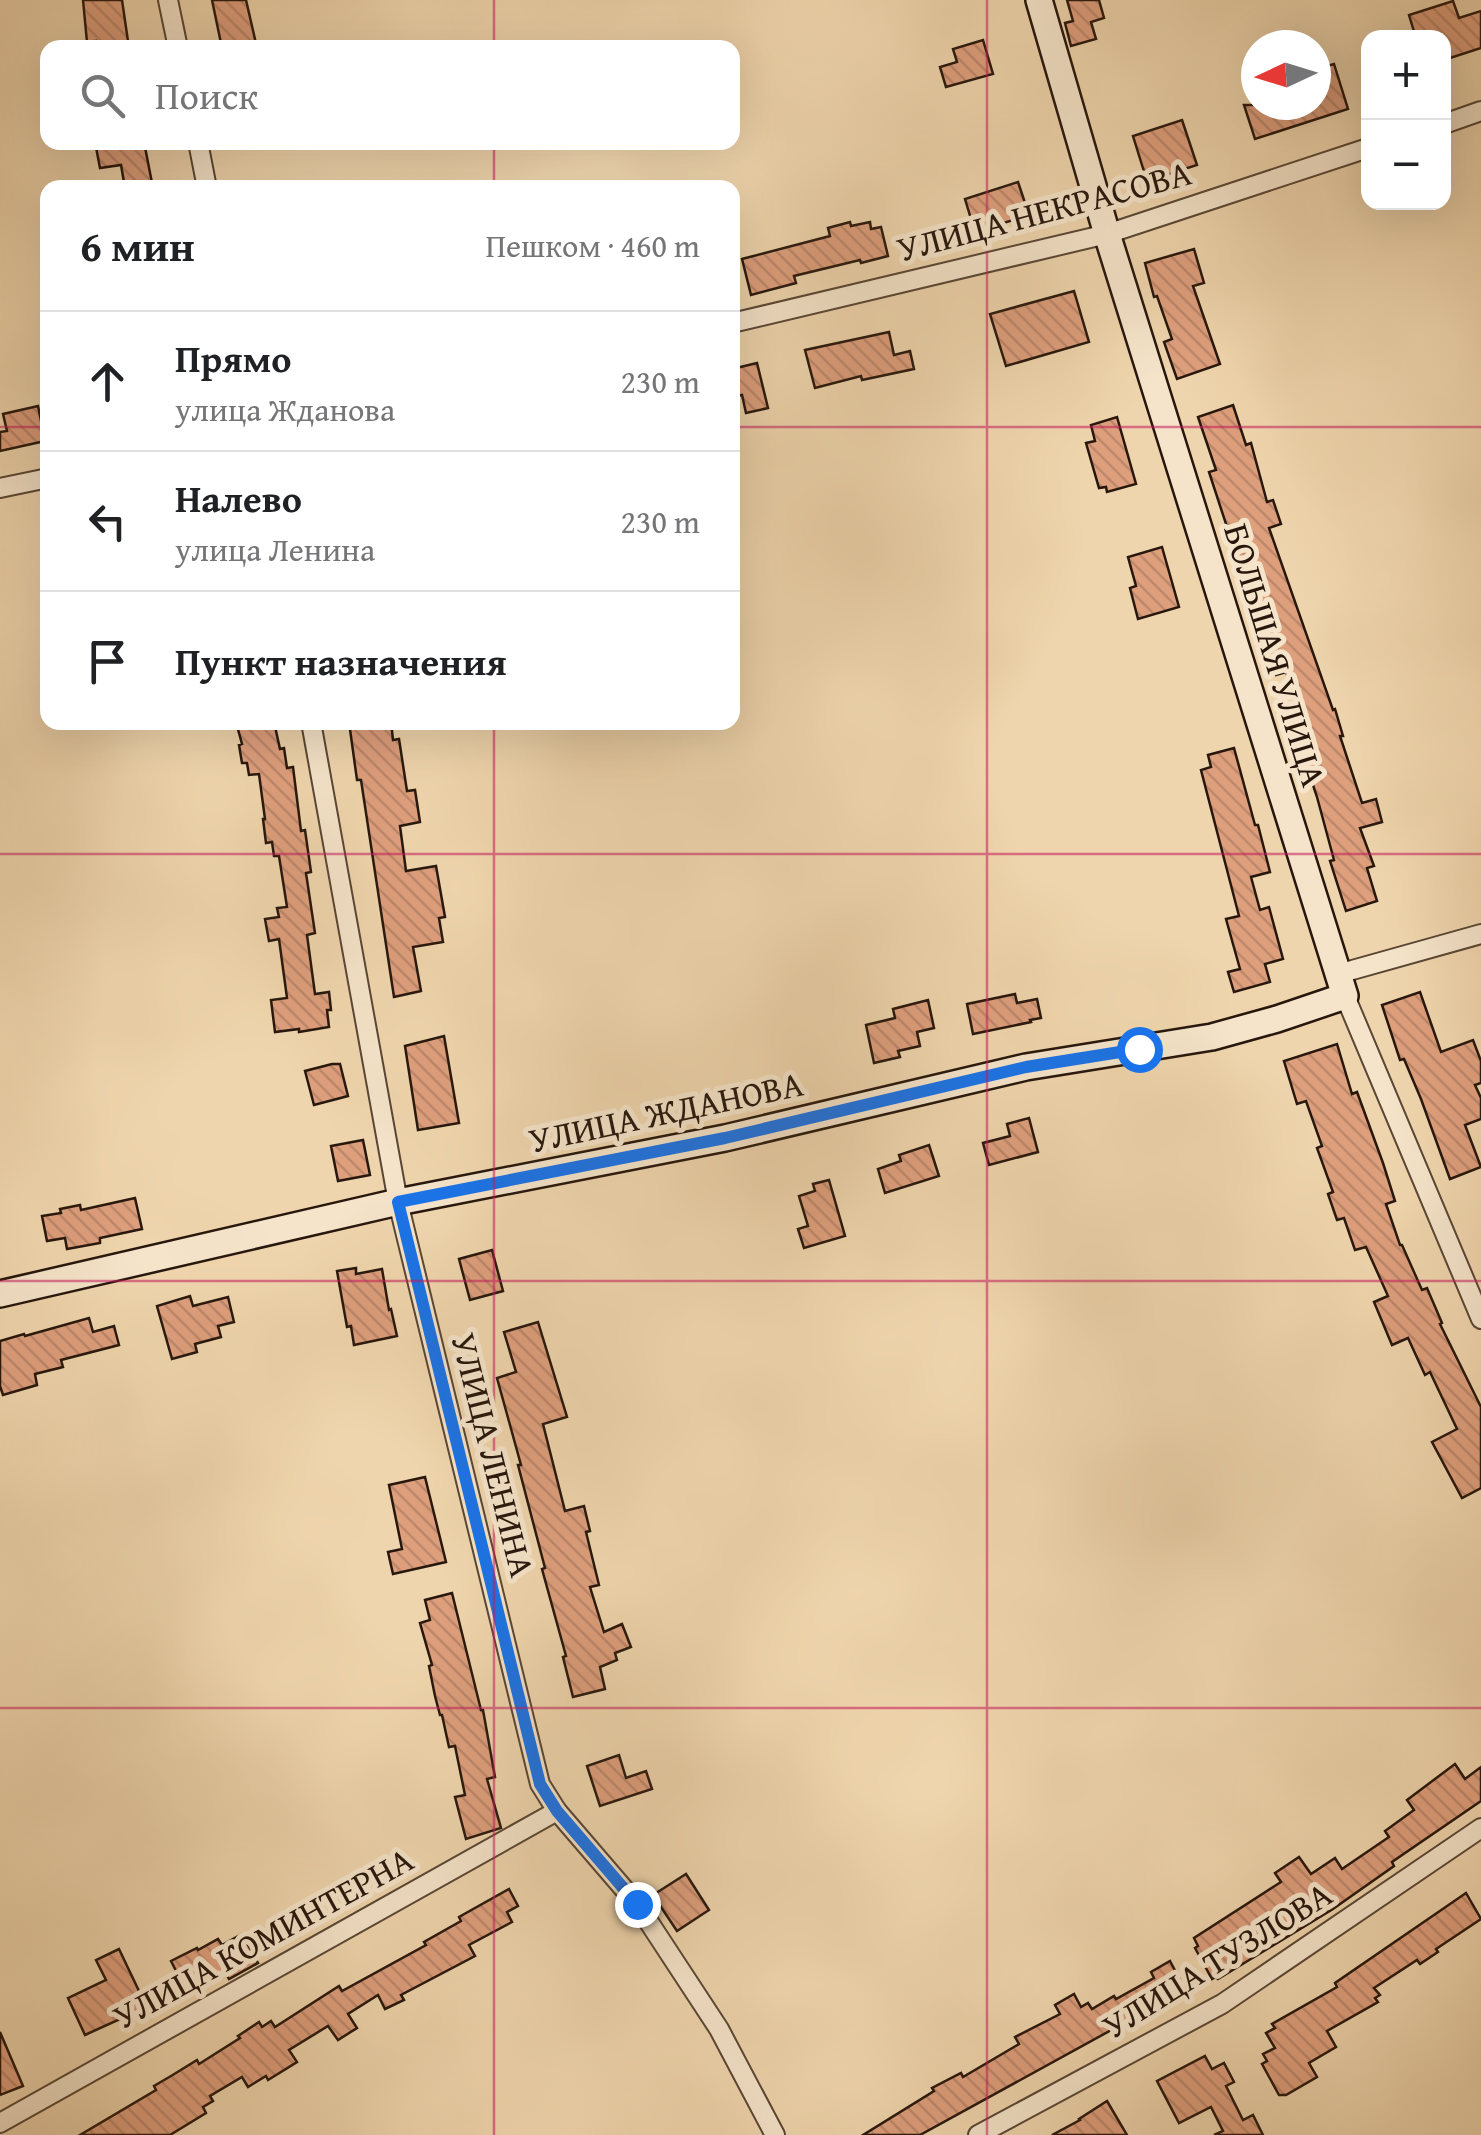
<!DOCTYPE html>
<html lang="ru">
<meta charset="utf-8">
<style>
body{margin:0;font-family:"Gentium Book Plus",serif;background:#f6f6f6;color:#202124}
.controls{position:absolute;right:30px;top:30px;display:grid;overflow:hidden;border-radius:20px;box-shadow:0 10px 40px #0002}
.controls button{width:90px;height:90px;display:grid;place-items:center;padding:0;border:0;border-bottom:2px solid #e0e0e0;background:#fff;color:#202124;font:50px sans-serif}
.compass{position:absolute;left:1241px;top:30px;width:90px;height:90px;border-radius:50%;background:#fff;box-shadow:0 10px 40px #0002;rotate:266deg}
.stop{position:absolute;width:30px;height:30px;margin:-22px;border:8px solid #1a73e8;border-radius:50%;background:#fff}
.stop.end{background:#1a73e8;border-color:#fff;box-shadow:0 2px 10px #0008}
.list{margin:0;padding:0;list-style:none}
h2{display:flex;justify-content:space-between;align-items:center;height:130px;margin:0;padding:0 40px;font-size:42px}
h2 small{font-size:32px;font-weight:400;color:#757577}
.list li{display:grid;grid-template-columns:65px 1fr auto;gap:30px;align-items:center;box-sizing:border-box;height:140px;padding:0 40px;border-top:2px solid #e0e0e0}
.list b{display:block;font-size:38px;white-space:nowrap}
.list p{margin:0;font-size:32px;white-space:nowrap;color:#757577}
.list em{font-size:32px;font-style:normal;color:#757577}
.icon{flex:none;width:55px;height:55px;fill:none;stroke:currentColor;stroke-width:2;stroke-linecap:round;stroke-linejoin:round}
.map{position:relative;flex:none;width:1481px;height:2135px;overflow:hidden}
.search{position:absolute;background:#fff;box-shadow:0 10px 40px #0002;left:40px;top:40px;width:700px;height:110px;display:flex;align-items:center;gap:25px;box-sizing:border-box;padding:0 35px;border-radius:20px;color:#757577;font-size:38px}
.panel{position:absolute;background:#fff;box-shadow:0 10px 40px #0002;left:40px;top:180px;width:700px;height:550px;border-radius:20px}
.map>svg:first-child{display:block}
</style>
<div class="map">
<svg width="1481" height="2135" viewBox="0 0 1481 2135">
<defs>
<pattern id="building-back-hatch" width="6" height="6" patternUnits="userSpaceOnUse" patternTransform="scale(2.5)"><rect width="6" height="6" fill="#de9f7d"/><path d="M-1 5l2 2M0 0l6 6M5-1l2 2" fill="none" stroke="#be886b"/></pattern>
</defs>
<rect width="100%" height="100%" fill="#efd5ad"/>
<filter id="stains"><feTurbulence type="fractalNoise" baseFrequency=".002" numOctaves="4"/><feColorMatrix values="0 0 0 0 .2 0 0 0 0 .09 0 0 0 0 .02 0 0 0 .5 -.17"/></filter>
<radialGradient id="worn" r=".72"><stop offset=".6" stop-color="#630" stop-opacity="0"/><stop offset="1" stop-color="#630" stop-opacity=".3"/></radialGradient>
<!-- building -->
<g fill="url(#building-back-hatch)" stroke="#27170d" stroke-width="2.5">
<polygon points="83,0 122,0 129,48 97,48 96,41 87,42"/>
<polygon points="212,0 246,0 257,48 222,48"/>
<polygon points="1067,0 1099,0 1104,18 1091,22 1096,39 1071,46 1065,23 1073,21"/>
<polygon points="1453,1 1459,18 1481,11 1481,48 1444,60 1444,38 1416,38 1409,15"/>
<polygon points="983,40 993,74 946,87 940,67 957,62 953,49"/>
<polygon points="1334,64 1348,109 1255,139 1244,105 1316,105 1316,69"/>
<polygon points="1182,120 1197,165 1147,181 1133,136"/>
<polygon points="95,142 144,142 153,188 125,188 121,165 100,168"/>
<polygon points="1018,182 1029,215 975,232 965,199"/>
<polygon points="850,222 851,226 870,222 871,229 881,227 888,256 861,263 860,260 794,276 796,283 751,295 742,259 830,236 828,228"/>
<polygon points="1194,249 1204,283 1193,286 1220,364 1177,379 1164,342 1172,339 1157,296 1154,297 1145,263"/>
<polygon points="1074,291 1089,342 1006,366 990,314"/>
<polygon points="889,332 894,355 910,351 914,369 862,380 861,376 815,388 805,350"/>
<polygon points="757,363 768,408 746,413 742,395 732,397 732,369"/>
<polygon points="1233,405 1246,445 1251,443 1267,502 1273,500 1281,524 1269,528 1333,710 1335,709 1343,736 1340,736 1362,803 1376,799 1382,822 1360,828 1374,866 1367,868 1377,901 1346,911 1330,861 1334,860 1317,797 1292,722 1303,718 1286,672 1276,675 1258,619 1264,617 1251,580 1245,582 1209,472 1216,470 1198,417"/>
<polygon points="38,406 45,441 0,451 0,432 7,431 3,414"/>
<polygon points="1117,417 1136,484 1107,492 1106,487 1099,488 1086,443 1095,441 1091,425"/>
<polygon points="1162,547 1179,607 1138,619 1130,588 1136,586 1128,557"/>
<polygon points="236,722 274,722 280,749 284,748 287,768 293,767 301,831 305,830 311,872 306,873 315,933 307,935 315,994 329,992 331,1010 327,1010 329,1027 299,1032 299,1029 275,1032 271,1000 287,998 279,939 269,941 265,919 279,917 277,908 287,907 279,856 274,856 272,842 266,843 263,819 265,819 259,774 249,775 247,763 242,763 239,745 242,744"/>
<polygon points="349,722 391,722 393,740 399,739 407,791 415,790 420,822 400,826 406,871 436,866 445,917 439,918 443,942 413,947 421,991 394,997 361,780 357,780"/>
<polygon points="1234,748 1255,825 1258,825 1270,872 1251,877 1260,910 1269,907 1283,959 1265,964 1270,982 1234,992 1228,972 1240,969 1226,919 1239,916 1201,770 1211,767 1208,755"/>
<polygon points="1420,992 1441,1052 1473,1040 1481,1061 1481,1083 1475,1085 1481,1098 1481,1119 1465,1125 1481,1167 1450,1179 1421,1099 1404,1059 1400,1060 1382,1005"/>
<polygon points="1015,994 1017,1003 1037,999 1041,1018 1030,1020 1031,1022 973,1034 967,1004"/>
<polygon points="928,1000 934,1028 917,1032 920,1046 898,1051 900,1057 874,1063 866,1025 895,1018 893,1009"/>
<polygon points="444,1036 459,1123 418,1130 405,1046"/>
<polygon points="1337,1044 1352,1094 1357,1092 1383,1163 1395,1201 1386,1204 1400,1245 1402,1245 1422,1290 1427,1288 1442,1323 1440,1324 1481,1407 1481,1488 1462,1498 1432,1442 1457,1429 1430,1372 1425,1375 1408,1338 1392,1345 1374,1302 1388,1296 1366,1247 1355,1250 1344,1218 1337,1220 1328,1194 1333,1192 1317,1148 1322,1146 1306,1101 1297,1104 1284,1061"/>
<polygon points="332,1064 340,1064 348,1096 314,1105 305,1071"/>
<polygon points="1029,1118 1038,1152 989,1165 983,1143 1010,1136 1007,1124"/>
<polygon points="363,1140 370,1175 338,1181 331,1146"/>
<polygon points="929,1145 939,1176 885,1193 878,1169 901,1161 899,1155"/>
<polygon points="829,1180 845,1236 804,1248 798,1229 808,1226 799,1196 815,1191 813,1184"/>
<polygon points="135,1198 142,1229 100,1238 100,1243 67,1249 65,1238 47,1241 42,1216 61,1213 60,1209 80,1205 81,1210"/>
<polygon points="492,1250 503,1291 470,1300 459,1259"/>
<polygon points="356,1268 356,1274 382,1269 389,1310 391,1309 397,1336 354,1345 351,1326 347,1327 337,1271"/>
<polygon points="190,1296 193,1306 228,1297 234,1322 218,1326 221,1337 195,1344 197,1352 172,1359 157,1306"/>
<polygon points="89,1318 93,1332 114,1326 119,1345 61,1360 63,1367 35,1374 37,1385 3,1395 0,1386 0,1341 24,1334 25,1336"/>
<polygon points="538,1322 567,1417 543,1424 565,1511 584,1506 590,1531 586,1532 599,1585 590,1587 604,1632 622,1624 631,1647 615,1653 617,1660 600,1667 605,1689 573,1697 563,1657 566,1656 542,1569 545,1568 518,1465 521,1465 497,1378 516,1372 504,1332"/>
<polygon points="425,1477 446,1562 393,1574 388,1552 402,1549 389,1485"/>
<polygon points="452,1593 481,1710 483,1710 495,1777 487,1779 501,1828 466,1839 455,1797 465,1795 455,1746 449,1747 442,1715 440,1715 435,1696 429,1666 432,1665 420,1623 430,1620 425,1600"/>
<polygon points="619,1755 626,1778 646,1771 652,1789 600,1806 587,1766"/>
<polygon points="1455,1764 1465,1779 1481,1767 1481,1801 1392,1862 1394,1866 1333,1909 1218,1979 1216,1977 1212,1979 1195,1948 1198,1946 1194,1938 1281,1882 1275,1873 1299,1857 1311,1874 1335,1858 1342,1869 1389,1837 1385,1831 1414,1810 1407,1800"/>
<polygon points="686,1874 709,1910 677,1931 653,1895"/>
<polygon points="509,1889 518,1906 507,1912 512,1922 469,1945 475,1956 401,1995 404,2000 385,2009 378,1995 348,2014 357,2028 338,2040 328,2026 289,2050 297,2062 268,2080 266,2076 248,2087 242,2077 210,2096 213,2101 203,2107 206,2113 170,2135 80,2135 156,2090 154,2086 171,2076 197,2060 199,2064 240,2038 238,2036 259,2022 262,2027 271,2021 275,2027 339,1986 342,1991 426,1945 424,1942 461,1921 459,1917"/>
<polygon points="1466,1893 1481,1919 1436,1949 1438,1952 1420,1964 1417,1960 1374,1988 1380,1995 1375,1998 1378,2002 1327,2031 1336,2047 1309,2063 1317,2077 1286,2095 1279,2095 1262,2064 1267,2061 1263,2054 1275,2048 1266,2033 1275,2028 1272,2024 1337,1987 1335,1983"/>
<polygon points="242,1934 258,1963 229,1979 225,1972 187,1992 171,1961 197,1948 198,1950 218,1939 222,1945"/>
<polygon points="119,1949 148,2010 132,2018 131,2014 85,2035 68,1998 106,1980 96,1960"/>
<polygon points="1170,1961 1187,1993 1168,2003 1166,2000 920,2135 863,2135 934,2091 932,2088 961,2073 963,2077 1019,2044 1015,2037 1060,2014 1055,2005 1074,1994 1081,2007 1088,2003 1092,2009 1114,1996 1116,1999 1154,1978 1151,1972"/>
<polygon points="0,2032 23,2086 0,2095"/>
<polygon points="1205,2056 1212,2069 1224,2063 1234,2082 1226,2086 1243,2120 1253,2115 1263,2135 1214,2135 1223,2131 1211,2107 1179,2123 1157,2081"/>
<polygon points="1107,2101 1127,2135 1052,2135 1080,2120 1079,2119"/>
</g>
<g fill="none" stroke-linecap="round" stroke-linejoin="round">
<!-- street casing -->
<g stroke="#594635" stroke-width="22">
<g id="street">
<polyline points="168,0 178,48"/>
<polyline points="1444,124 1481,111"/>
<polyline points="198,142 207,188"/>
<polyline points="732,323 1107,234 1368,148"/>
<polyline points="0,488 48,478"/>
<polyline points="311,722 398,1202 540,1784 557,1811 637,1904 719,2029 775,2135"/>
<polyline points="1338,974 1481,934"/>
<polyline points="1345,996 1481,1319"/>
<polyline points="0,2123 557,1811"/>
<polyline points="978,2135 1222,2004 1481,1828"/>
</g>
</g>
<!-- secondary casing -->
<g stroke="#27170d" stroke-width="30">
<polyline id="secondary" points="0,1294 398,1202 725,1138 1026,1067 1212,1037 1277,1019 1345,996 1107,234 1039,0"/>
</g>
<!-- street -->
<use href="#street" stroke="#f5e4ca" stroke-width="18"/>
<!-- secondary -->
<use href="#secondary" stroke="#f5e4ca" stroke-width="25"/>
</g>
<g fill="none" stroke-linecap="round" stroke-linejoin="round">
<!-- route -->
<polyline stroke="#1a73e8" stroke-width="12" points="637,1904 557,1811 540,1784 398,1202 725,1138 1026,1067 1139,1049"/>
</g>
<!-- grid -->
<path fill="none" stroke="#c2185b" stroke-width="2.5" stroke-opacity="0.55" d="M494 0V48M987 0V2135M494 142V188M0 427H48M732 427H1481M494 722V2135M0 854H1481M0 1281H1481M0 1708H1481"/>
<g text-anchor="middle" stroke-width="10" stroke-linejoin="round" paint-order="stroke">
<!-- street labels -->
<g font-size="35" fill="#27170d" stroke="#f5e4ca">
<text transform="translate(1044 211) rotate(-15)" y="12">УЛИЦА НЕКРАСОВА</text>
<text transform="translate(1275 655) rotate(73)" y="12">БОЛЬШАЯ УЛИЦА</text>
<text transform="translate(666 1112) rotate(-12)" y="12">УЛИЦА ЖДАНОВА</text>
<text transform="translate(493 1455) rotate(76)" y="12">УЛИЦА ЛЕНИНА</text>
<text transform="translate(263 1938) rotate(-29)" y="12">УЛИЦА КОМИНТЕРНА</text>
<text transform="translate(1217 1960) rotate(-32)" y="12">УЛИЦА ТУЗЛОВА</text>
</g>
</g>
<rect width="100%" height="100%" filter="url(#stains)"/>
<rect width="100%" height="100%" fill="url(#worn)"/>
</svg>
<div class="controls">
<button>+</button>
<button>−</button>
</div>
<svg class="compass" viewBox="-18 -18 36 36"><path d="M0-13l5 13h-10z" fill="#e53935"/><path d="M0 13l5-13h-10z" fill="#757577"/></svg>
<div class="stop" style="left:1139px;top:1049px"></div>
<div class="stop end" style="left:637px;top:1904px"></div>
<div class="search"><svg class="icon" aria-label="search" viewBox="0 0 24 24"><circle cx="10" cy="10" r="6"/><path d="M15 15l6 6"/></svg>Поиск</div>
<section class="panel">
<h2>6 мин<small>Пешком · 460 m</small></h2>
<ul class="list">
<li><svg class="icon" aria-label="ahead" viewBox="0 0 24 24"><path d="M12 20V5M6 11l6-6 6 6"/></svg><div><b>Прямо</b><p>улица Жданова</p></div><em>230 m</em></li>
<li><svg class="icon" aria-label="left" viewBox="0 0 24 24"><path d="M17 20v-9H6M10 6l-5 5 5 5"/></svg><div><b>Налево</b><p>улица Ленина</p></div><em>230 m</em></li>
<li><svg class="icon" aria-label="arrive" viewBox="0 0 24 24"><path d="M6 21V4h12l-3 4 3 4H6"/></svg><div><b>Пункт назначения</b></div></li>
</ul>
</section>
</div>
